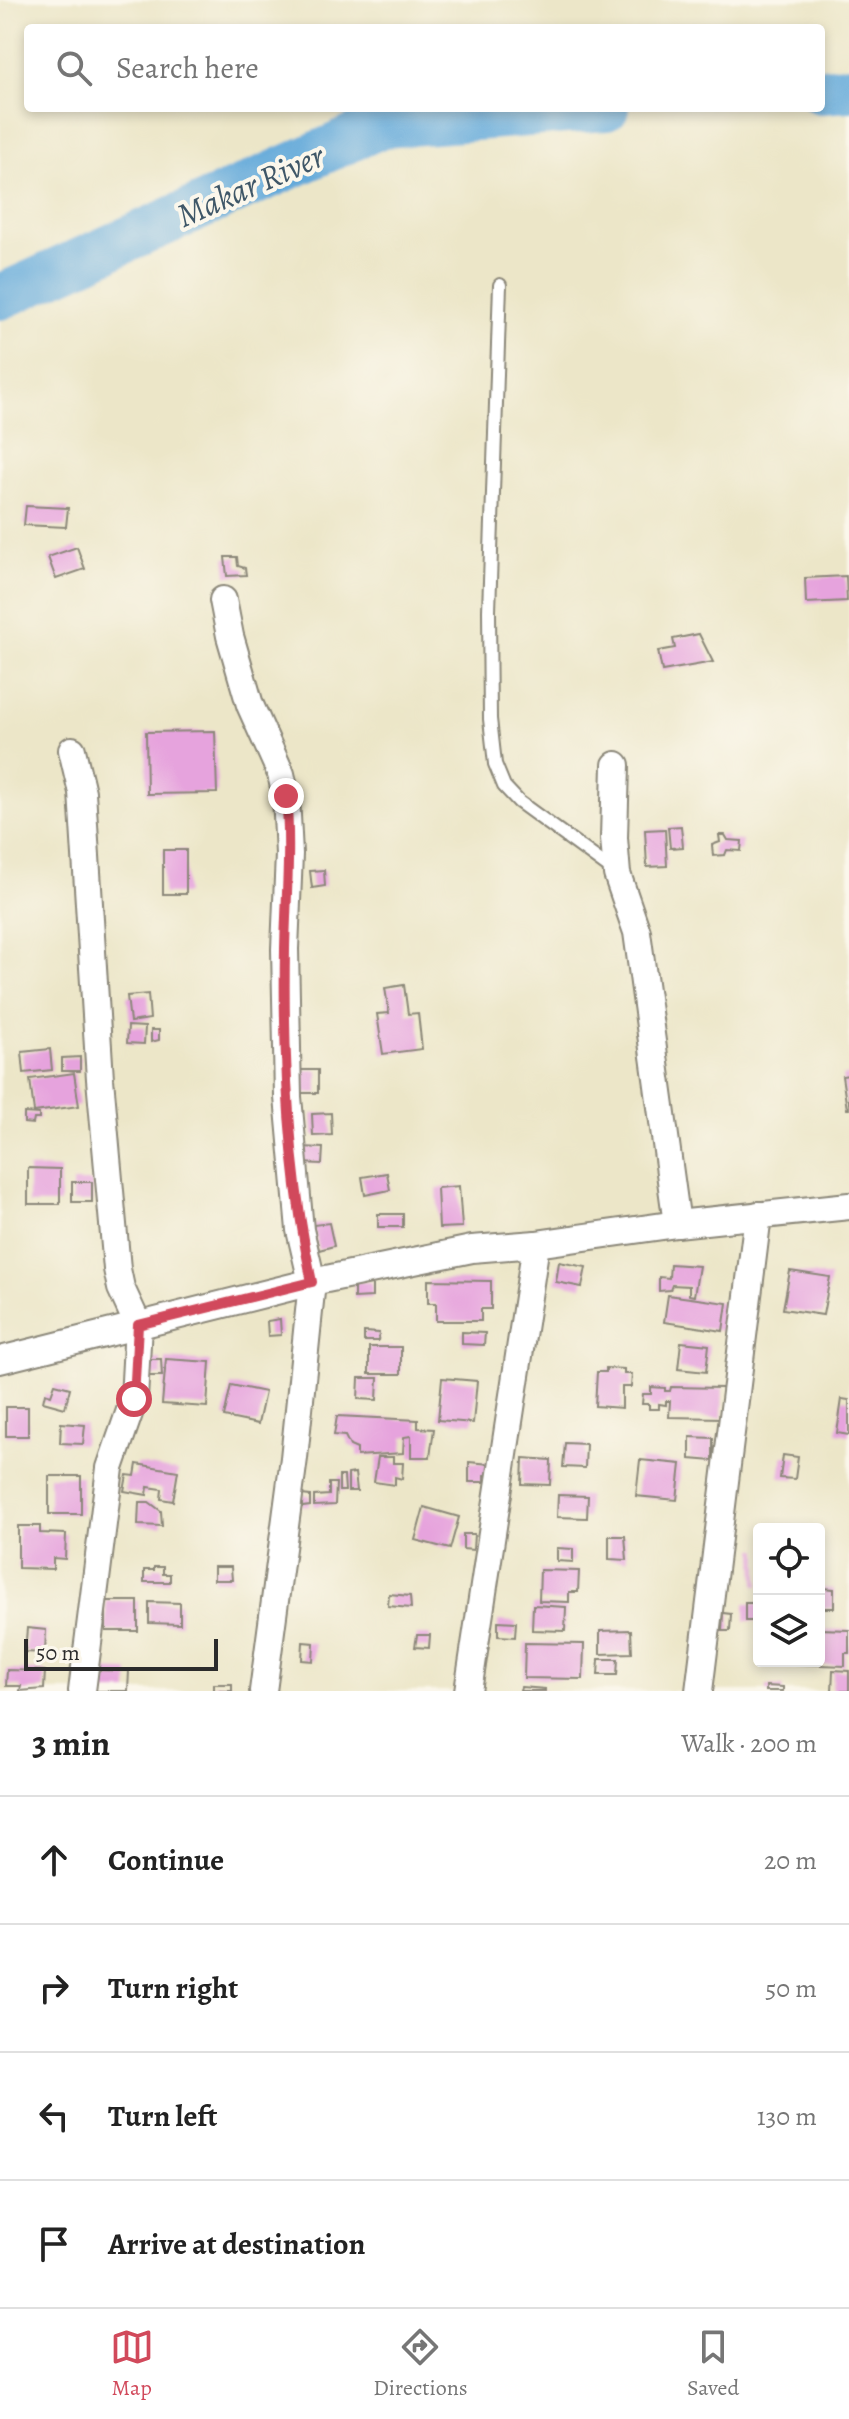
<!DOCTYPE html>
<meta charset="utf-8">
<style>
body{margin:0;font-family:Alegreya,serif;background:#f2f2f2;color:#222}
.controls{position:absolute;right:24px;bottom:24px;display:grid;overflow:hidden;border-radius:8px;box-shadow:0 4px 12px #0003}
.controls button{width:72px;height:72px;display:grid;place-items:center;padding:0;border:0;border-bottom:2px solid #e0e0e0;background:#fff;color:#222;font:40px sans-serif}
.scale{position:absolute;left:24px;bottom:20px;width:194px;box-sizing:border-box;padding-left:8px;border:4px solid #2b2b2b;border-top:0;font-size:22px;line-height:28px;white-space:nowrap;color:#2b2b2b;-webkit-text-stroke:6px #fbf7ec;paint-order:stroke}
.stop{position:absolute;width:24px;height:24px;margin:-18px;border:6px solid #d1495b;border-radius:50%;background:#fff}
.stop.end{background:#d1495b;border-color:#fff;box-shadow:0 2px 8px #0008}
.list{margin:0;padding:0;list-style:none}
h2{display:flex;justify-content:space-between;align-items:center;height:104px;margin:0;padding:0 32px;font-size:34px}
h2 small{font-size:26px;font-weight:400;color:#767676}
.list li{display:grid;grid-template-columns:52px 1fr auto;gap:24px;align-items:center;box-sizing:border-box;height:128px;padding:0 32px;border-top:2px solid #e0e0e0}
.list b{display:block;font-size:30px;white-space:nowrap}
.list em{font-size:26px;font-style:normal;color:#767676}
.icon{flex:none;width:44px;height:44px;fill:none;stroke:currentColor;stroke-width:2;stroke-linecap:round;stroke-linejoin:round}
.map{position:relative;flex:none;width:849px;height:1691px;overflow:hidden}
.search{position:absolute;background:#fff;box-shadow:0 4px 12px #0003;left:24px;right:24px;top:24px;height:88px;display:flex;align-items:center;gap:20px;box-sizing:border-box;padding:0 28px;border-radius:8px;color:#767676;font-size:30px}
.sheet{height:616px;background:#fff}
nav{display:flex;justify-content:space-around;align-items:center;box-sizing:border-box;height:112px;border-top:2px solid #e0e0e0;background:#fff;font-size:22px;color:#767676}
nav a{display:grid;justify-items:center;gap:4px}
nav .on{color:#d1495b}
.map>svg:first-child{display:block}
</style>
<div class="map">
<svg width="849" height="1691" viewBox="0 0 849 1691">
<rect width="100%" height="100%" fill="#fbf7ec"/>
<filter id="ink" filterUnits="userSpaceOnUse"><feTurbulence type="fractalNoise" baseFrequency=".0125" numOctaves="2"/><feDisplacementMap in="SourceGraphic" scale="16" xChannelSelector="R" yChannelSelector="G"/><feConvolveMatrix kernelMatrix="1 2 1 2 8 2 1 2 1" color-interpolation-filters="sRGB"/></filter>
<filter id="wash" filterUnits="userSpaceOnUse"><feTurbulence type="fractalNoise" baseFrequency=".006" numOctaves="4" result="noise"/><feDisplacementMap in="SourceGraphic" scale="32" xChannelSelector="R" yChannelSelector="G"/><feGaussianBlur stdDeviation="1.8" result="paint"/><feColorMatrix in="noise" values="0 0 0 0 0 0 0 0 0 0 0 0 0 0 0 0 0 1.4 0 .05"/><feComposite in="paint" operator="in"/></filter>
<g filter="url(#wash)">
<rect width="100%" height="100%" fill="#ece6c8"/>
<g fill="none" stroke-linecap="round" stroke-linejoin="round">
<!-- river -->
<g stroke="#65aada" stroke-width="46">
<polyline points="821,91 849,89"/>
<polyline points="0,297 382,125 606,108"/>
</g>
</g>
<g id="blocks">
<!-- building -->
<g fill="#e6a3dd">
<polygon points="26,506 68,508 66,527 24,525"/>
<polygon points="77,547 85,569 56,579 48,557"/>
<polygon points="225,557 237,557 238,566 245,568 246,575 227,576"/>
<polygon points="846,576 847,601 806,603 805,578"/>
<polygon points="699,634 713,662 662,671 658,651 675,648 673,639"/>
<polygon points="215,731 217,793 147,794 146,732"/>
<polygon points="681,826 683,847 670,848 668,827"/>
<polygon points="665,829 667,866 647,867 645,830"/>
<polygon points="719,835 725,835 728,840 742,841 741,851 727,850 725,855 713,856 712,845 720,842"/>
<rect x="163" y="850" width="23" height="44"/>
<polygon points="324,870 325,886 312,888 310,871"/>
<polygon points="404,985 408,1014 418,1013 422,1049 383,1054 377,1014 389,1013 385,988"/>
<polygon points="148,994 150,1019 130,1022 127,996"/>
<polygon points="128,1026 145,1027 144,1044 127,1043"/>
<polygon points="151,1030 159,1030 159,1040 151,1042"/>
<polygon points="50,1049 52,1070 24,1073 22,1052"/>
<polygon points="80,1057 80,1071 62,1071 62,1058"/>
<rect x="299" y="1070" width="19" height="23"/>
<polygon points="74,1073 79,1106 34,1112 30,1079"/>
<polygon points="849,1075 849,1109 847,1109 842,1076"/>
<polygon points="24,1113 39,1114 39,1119 34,1119 33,1124 24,1123"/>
<polygon points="331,1113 332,1135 313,1136 312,1114"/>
<polygon points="301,1147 323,1148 322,1164 301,1163"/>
<polygon points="28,1168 60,1169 60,1204 28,1204"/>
<polygon points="387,1173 390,1190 365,1195 362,1177"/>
<rect x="72" y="1182" width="20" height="20"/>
<polygon points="459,1186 462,1227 439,1228 437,1188"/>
<rect x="378" y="1214" width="25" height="13"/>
<polygon points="329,1223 334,1246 319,1250 313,1225"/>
<polygon points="559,1262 586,1267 582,1287 556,1282"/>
<polygon points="670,1264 699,1266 694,1296 689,1295 689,1286 672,1285 670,1290 659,1291 659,1277 669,1278"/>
<polygon points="790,1271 830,1277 823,1315 783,1309"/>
<polygon points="428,1280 491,1281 491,1309 481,1309 481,1321 436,1321 436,1303 428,1303"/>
<polygon points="354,1282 372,1282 372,1297 354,1298"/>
<polygon points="668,1295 727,1303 723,1331 664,1322"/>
<polygon points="280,1319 281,1335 268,1336 267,1321"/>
<polygon points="364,1332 379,1333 378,1341 364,1341"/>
<polygon points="462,1332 485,1333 484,1345 462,1344"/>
<polygon points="681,1342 709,1345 706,1372 678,1369"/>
<rect x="369" y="1347" width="32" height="27"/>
<polygon points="145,1359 161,1359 162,1376 146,1376"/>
<polygon points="166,1359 210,1362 207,1407 162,1404"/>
<polygon points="606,1368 624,1369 624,1374 632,1374 631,1387 622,1387 622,1408 595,1406 597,1372 606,1372"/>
<polygon points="359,1378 378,1378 377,1400 358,1399"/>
<polygon points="442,1378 477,1381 473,1423 438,1420"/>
<polygon points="55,1384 70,1388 65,1408 43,1402 45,1393 51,1395"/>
<polygon points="231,1385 265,1392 258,1424 224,1417"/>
<polygon points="651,1387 665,1388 665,1391 670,1391 671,1387 723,1388 722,1418 669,1417 670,1401 666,1401 666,1405 659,1404 659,1409 649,1409 649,1404 642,1404 643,1394 651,1394"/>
<polygon points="842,1399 849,1400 849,1435 837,1433"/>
<rect x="6" y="1407" width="22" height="29"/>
<polygon points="337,1416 418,1420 418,1428 434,1429 430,1457 411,1457 411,1436 404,1437 403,1453 357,1456 357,1449 350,1446 345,1436 334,1435"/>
<polygon points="61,1423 85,1425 83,1444 60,1443"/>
<polygon points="690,1437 713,1438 713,1461 690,1459"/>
<polygon points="565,1443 586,1444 585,1468 563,1467"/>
<polygon points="783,1455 798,1457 795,1479 780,1478"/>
<polygon points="378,1457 393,1457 393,1463 403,1463 402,1479 395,1477 395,1485 374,1482"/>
<polygon points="523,1458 551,1460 550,1485 522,1484"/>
<polygon points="640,1460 681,1464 677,1500 636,1496"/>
<polygon points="469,1462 490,1464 489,1475 485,1475 484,1482 469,1482"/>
<polygon points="137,1464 178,1471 173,1501 161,1499 162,1489 148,1487 147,1495 124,1491 127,1475 135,1476"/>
<polygon points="355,1473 357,1491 348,1491 348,1474"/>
<rect x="49" y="1476" width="32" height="38"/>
<polygon points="339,1476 344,1476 345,1491 339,1491"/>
<polygon points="329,1483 336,1483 335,1505 314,1506 314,1496 329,1495"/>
<polygon points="302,1495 310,1496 310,1506 302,1507"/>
<polygon points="558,1495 588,1496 587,1518 557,1517"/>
<polygon points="139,1502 149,1502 161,1511 162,1526 138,1525"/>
<polygon points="424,1507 459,1517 450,1549 415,1540"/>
<polygon points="18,1526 40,1526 40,1533 66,1534 65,1559 53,1558 53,1569 18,1568"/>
<polygon points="463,1534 474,1534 473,1550 463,1549"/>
<polygon points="609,1536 625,1536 627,1560 609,1559"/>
<polygon points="557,1548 573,1549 573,1562 557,1561"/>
<polygon points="754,1549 759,1549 759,1586 755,1586"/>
<polygon points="154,1567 163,1567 163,1574 170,1574 170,1582 144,1582 144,1570 154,1570"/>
<polygon points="214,1567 231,1567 232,1580 214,1580"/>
<polygon points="540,1570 579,1571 578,1592 569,1592 569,1602 539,1601"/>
<polygon points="822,1588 834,1589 834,1608 821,1608"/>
<polygon points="389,1594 410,1596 411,1608 388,1606"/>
<rect x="106" y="1601" width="32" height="30"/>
<polygon points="149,1602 180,1603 180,1624 149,1623"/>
<rect x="745" y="1603" width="14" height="18"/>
<polygon points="533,1605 566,1607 565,1631 532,1630"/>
<polygon points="723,1613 731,1614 730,1631 722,1631"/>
<polygon points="498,1621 516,1622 515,1637 498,1636"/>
<polygon points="27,1628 46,1630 45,1653 25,1652"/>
<polygon points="819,1629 849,1630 849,1653 845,1653 845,1666 796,1664 796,1661 819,1661"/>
<polygon points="631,1630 632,1653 600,1654 600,1631"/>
<polygon points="417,1635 430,1635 429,1648 415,1647"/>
<polygon points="303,1642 314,1643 313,1661 302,1660"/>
<polygon points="525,1643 584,1644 583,1679 524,1678"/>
<polygon points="599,1659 618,1659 617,1675 598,1675"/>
<polygon points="7,1670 45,1671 44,1689 20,1691 21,1686 6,1686"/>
<polygon points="94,1670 129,1671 128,1691 93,1691"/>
<polygon points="833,1670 849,1671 849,1691 832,1691"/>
<rect x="214" y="1684" width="18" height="7"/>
<polygon points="766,1686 783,1687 783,1691 766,1691"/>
<polygon points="521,1687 545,1689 545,1691 520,1691"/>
</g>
</g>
</g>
<g filter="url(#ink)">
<use href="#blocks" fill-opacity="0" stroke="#8c887a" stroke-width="2"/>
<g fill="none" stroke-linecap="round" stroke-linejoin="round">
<!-- lane casing -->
<g stroke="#8c887a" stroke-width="16">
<polyline id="lane" points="500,285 489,611 490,719 495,764 504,786 519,802 615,872"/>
</g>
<!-- street casing -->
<g stroke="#8c887a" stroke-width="30">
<g id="street">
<polyline points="223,600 230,636 250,705 281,774 286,796 289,854 285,949 288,1097 300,1230 312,1282 294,1458 263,1691"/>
<polyline points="72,750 82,792 100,1079 117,1269 121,1288 138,1325 134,1399 110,1468 82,1691"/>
<polyline points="616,765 614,838 617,874 637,932 677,1224"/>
<polyline points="0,1360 312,1282 472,1249 536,1244 677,1224 849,1206"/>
<polyline points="468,1691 536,1244"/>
<polyline points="699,1691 758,1215"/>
</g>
</g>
<!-- lane -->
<use href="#lane" stroke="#fff" stroke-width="12"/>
<!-- street -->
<use href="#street" stroke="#fff" stroke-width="26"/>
</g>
</g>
<g fill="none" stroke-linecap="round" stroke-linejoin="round" filter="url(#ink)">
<!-- route -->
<path stroke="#d1495b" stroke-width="10" d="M134 1399 138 1325 312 1282C289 1174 283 1060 285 949 286 898 291 847 286 796"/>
</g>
<g text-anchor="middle" stroke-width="8" stroke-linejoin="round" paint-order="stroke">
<!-- water labels -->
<g font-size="34" font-style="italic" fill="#3f5768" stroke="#fbf7ec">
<text transform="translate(250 185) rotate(-24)" y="12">Makar River</text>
</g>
</g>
</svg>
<div class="controls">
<button><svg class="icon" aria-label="locate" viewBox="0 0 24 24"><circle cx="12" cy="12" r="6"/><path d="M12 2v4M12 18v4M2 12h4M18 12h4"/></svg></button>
<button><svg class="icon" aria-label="layers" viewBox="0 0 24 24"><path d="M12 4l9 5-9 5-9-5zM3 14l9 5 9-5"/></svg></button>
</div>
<div class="scale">50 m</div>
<div class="stop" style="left:134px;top:1399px"></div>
<div class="stop end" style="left:286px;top:796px"></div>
<div class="search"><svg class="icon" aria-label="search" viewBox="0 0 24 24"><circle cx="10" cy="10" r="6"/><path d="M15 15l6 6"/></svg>Search here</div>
</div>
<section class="sheet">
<h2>3 min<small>Walk · 200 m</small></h2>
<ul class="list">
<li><svg class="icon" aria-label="ahead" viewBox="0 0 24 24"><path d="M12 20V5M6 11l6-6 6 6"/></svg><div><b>Continue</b></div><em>20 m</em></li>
<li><svg class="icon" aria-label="right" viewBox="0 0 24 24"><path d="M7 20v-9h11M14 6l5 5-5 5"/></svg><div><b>Turn right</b></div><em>50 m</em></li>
<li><svg class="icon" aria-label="left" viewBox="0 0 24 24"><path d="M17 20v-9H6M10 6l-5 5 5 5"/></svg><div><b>Turn left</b></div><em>130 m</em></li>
<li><svg class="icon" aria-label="arrive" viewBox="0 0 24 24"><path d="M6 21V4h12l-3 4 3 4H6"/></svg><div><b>Arrive at destination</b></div></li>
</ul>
</section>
<nav>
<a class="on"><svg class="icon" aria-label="map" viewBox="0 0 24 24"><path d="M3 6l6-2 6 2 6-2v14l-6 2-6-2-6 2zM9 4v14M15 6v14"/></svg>Map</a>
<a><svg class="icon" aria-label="directions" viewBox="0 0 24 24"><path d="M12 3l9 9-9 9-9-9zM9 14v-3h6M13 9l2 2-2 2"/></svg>Directions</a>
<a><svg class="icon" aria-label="saved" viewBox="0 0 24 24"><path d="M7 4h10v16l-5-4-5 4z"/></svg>Saved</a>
</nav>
